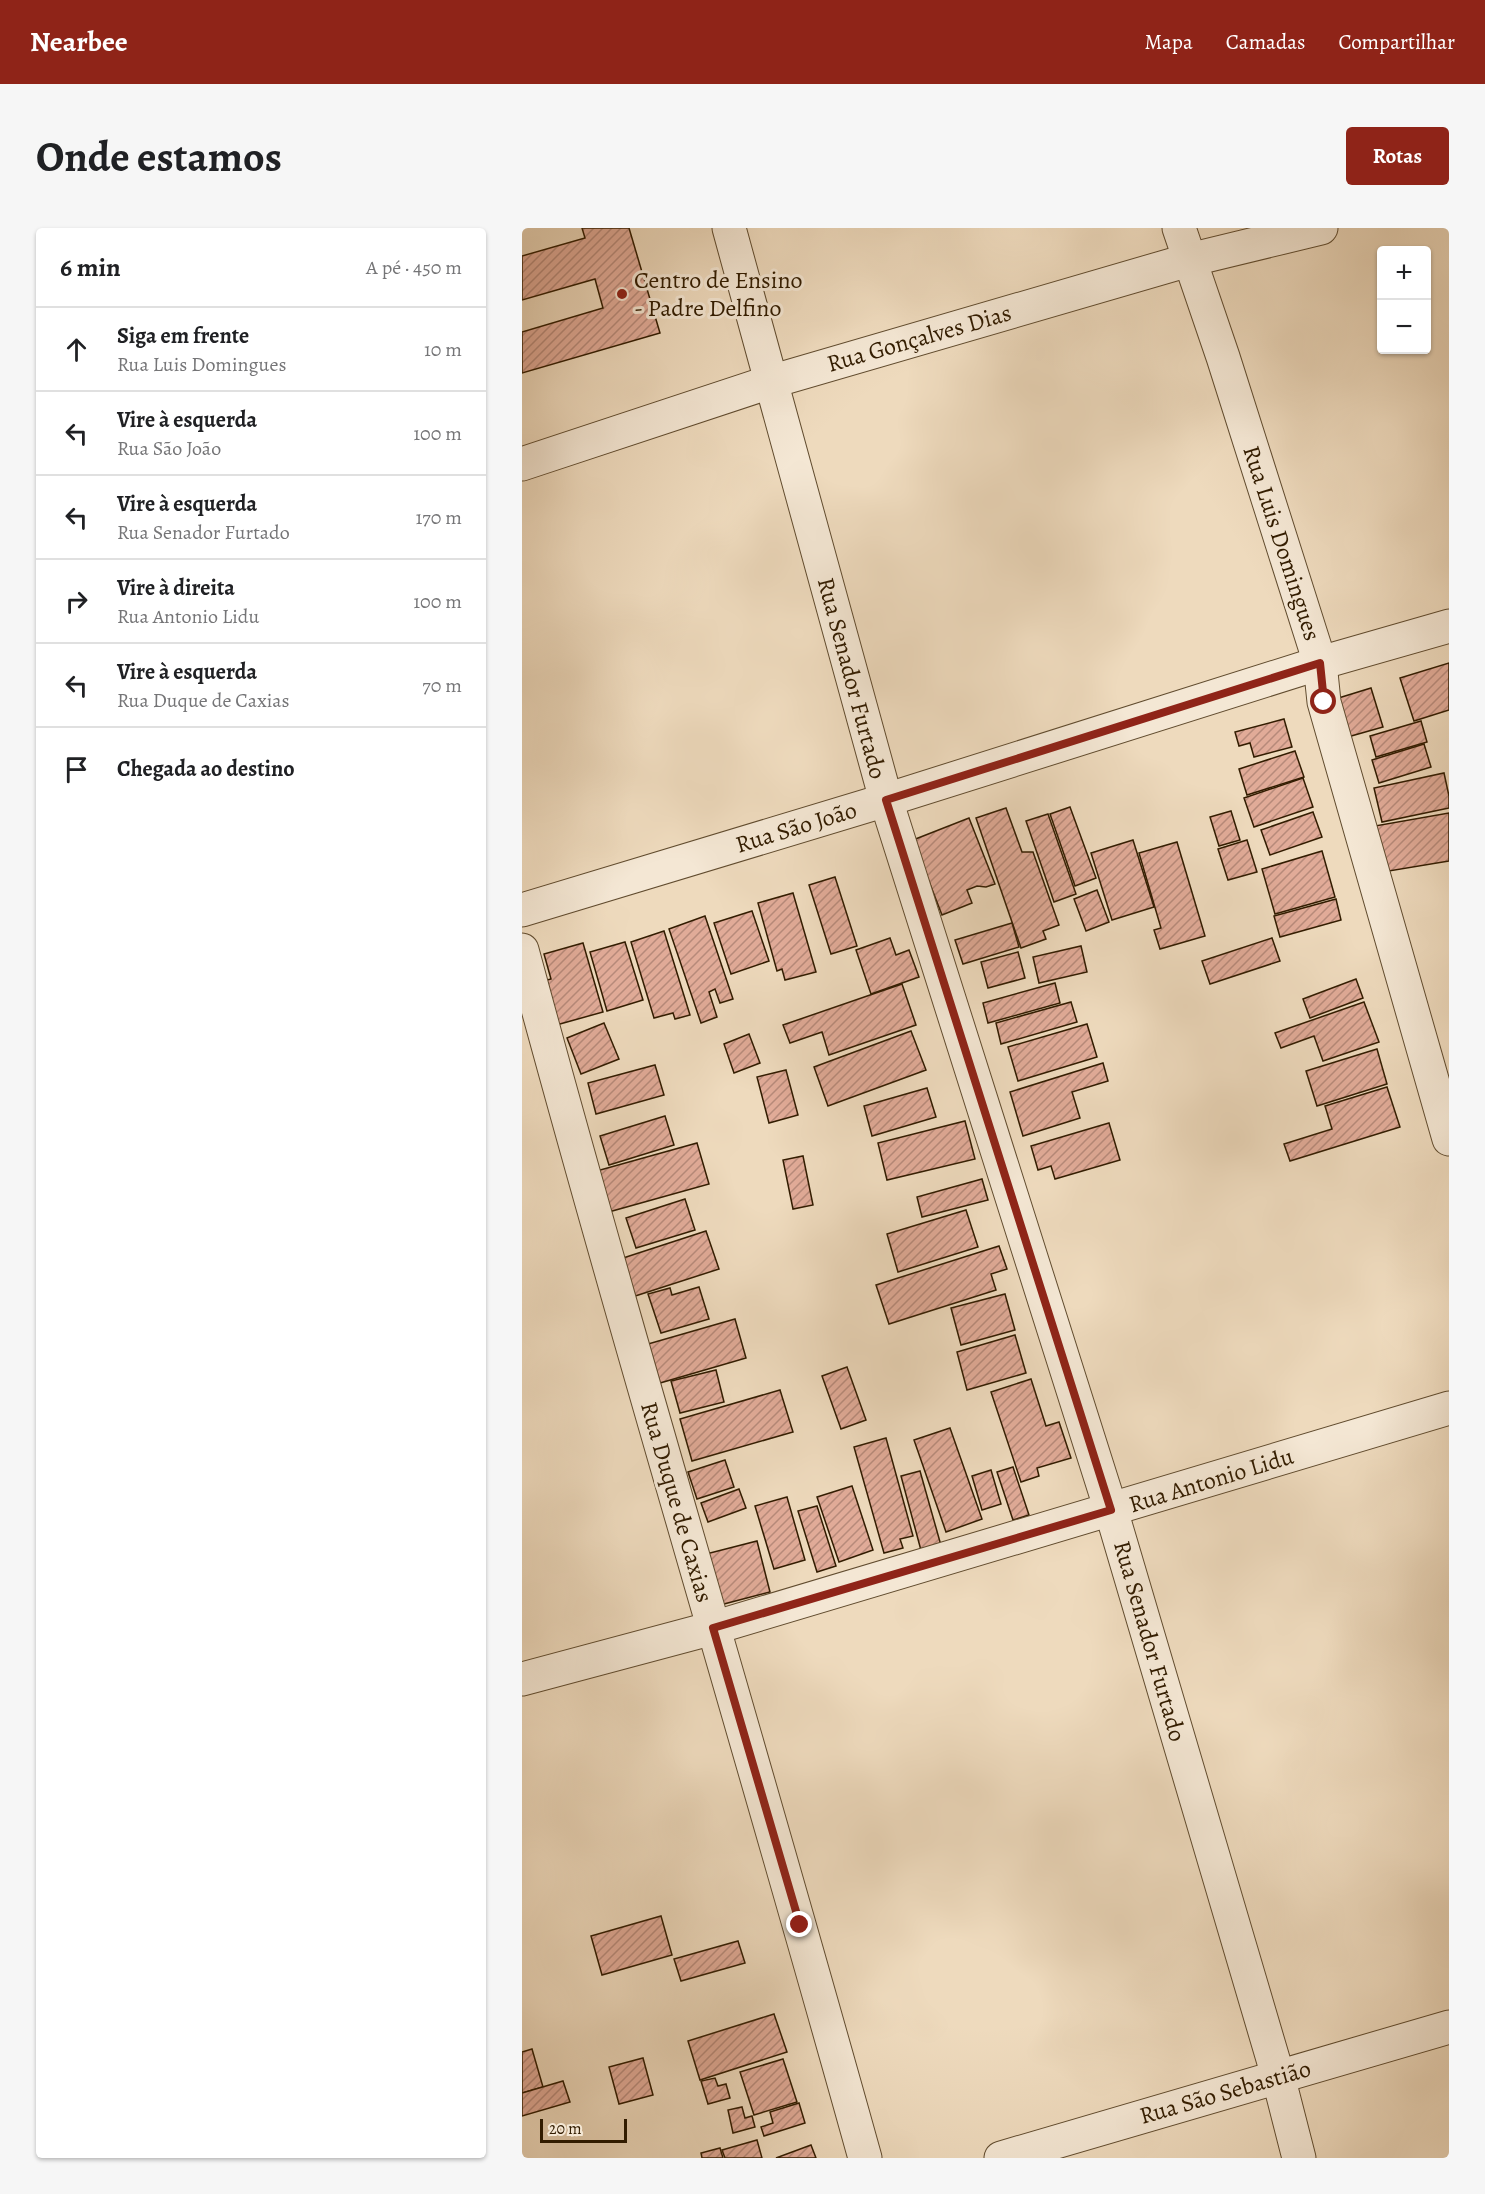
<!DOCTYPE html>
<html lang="pt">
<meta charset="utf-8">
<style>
body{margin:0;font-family:Alegreya,serif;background:#f6f6f6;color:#202124}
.controls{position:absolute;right:18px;top:18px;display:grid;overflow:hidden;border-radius:6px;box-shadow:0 2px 4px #0004}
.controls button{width:54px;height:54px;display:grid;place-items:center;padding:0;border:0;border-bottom:2px solid #e0e0e0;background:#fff;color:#202124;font:30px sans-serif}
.scale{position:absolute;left:18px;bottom:15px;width:87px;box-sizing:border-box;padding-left:6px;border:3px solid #321c00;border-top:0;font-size:16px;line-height:21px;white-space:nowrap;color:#321c00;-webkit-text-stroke:4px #f4e7d4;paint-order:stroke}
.stop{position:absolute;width:18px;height:18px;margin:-14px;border:4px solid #8f2418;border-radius:50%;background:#fff}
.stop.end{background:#8f2418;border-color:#fff;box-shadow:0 2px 6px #0008}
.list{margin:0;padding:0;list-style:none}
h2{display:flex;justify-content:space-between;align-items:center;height:78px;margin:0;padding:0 24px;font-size:26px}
h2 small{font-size:20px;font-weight:400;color:#757577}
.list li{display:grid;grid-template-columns:39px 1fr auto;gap:18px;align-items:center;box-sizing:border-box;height:84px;padding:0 24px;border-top:2px solid #e0e0e0}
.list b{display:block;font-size:22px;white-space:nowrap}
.list p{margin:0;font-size:20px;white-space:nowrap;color:#757577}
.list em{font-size:20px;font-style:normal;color:#757577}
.icon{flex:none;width:33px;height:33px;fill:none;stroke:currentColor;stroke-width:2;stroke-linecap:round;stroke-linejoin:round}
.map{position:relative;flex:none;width:927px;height:1930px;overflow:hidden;border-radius:6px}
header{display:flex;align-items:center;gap:36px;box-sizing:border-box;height:84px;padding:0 30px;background:#8f2418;color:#fff}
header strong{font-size:28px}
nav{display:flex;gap:33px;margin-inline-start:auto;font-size:21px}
.intro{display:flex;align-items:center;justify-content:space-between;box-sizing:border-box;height:144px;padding:0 36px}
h1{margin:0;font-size:42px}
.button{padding:15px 27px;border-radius:6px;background:#8f2418;color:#fff;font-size:21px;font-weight:700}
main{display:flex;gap:36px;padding:0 36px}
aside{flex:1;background:#fff;border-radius:6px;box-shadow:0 2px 4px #0004}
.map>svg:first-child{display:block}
</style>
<header>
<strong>Nearbee</strong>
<nav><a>Mapa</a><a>Camadas</a><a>Compartilhar</a></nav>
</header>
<div class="intro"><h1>Onde estamos</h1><a class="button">Rotas</a></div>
<main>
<aside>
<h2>6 min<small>A pé · 450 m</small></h2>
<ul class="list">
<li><svg class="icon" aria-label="ahead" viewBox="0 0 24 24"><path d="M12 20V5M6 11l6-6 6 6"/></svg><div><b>Siga em frente</b><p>Rua Luis Domingues</p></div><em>10 m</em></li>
<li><svg class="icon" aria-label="left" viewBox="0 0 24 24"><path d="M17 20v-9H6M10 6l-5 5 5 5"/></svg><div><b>Vire à esquerda</b><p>Rua São João</p></div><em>100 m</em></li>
<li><svg class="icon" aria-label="left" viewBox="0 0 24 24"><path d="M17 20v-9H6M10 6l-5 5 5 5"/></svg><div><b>Vire à esquerda</b><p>Rua Senador Furtado</p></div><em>170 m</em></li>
<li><svg class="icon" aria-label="right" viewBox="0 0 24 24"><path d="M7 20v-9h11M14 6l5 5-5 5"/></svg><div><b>Vire à direita</b><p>Rua Antonio Lidu</p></div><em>100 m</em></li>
<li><svg class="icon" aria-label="left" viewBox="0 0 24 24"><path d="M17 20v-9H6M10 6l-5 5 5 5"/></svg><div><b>Vire à esquerda</b><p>Rua Duque de Caxias</p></div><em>70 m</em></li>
<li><svg class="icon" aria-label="arrive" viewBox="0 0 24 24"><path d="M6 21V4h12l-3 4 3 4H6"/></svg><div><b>Chegada ao destino</b></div></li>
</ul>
</aside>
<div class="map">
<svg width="927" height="1930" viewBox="0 0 927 1930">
<defs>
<pattern id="building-hatch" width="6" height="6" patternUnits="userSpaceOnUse" patternTransform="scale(1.5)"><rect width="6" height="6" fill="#e1ab98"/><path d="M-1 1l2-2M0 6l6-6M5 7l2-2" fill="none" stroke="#b78a7a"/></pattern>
</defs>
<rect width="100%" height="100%" fill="#eedabd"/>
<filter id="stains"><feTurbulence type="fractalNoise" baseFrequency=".00333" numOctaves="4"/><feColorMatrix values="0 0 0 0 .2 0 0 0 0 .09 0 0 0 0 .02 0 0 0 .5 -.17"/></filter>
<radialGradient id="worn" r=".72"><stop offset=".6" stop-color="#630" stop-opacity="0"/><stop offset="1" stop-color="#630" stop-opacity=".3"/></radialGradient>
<!-- building -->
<g fill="url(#building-hatch)" stroke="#321c00" stroke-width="1.5">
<polygon points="60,0 107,0 138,105 0,145 0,104 81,80 73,51 0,72 0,28 63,10"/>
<polygon points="927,435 927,482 892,493 878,450"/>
<polygon points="849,460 861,499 822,510 810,472"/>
<polygon points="762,491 770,519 732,529 728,515 717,518 713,504"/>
<polygon points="899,493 905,514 854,529 848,508"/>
<polygon points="902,516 909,539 857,555 850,532"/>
<polygon points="773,523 782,549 725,567 717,541"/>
<polygon points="922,545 927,568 927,580 860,594 852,560"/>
<polygon points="781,550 791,579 732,599 722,570"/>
<polygon points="548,579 574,650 553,658 528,586"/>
<polygon points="484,580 500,624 511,624 537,697 521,703 524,711 499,720 454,590"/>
<polygon points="709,583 718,612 697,618 688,589"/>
<polygon points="791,584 800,609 748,627 739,602"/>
<polygon points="927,585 927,633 855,645 847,599"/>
<polygon points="526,586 554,666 532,674 504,593"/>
<polygon points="447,590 473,656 464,659 455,658 445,662 450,675 420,687 391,612"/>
<polygon points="611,612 632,679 590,692 569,625"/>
<polygon points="725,612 735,644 706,652 696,621"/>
<polygon points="655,614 683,708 638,721 632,702 639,700 617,625"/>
<polygon points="800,623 813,669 753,686 740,641"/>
<polygon points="313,649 335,718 309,726 287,657"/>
<polygon points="575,662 587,694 564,703 552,671"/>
<polygon points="271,665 294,744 263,752 260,741 255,743 236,675"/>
<polygon points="814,671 819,692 758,709 752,688"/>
<polygon points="230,683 247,733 209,746 192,695"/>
<polygon points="183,688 211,771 198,775 193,761 187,764 195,789 179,795 147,701"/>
<polygon points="490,695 497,719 441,736 433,712"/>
<polygon points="142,703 168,787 153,791 151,785 132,790 109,714"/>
<polygon points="368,710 374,727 387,722 397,749 349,766 334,722"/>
<polygon points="750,710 758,733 688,756 680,733"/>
<polygon points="103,714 121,772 85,783 68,724"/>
<polygon points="61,715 81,784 27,799 14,755 29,751 22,726"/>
<polygon points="559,718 565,744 517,755 511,729"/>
<polygon points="496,724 503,750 466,760 459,734"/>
<polygon points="834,751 841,770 788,790 781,771"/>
<polygon points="533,755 538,775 466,795 461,775"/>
<polygon points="380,756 394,797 307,827 300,804 268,815 261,797"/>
<polygon points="549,774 555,794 479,816 474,795"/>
<polygon points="842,774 857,814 801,833 792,808 759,820 753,805"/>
<polygon points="82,795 97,831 59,846 45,810"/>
<polygon points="565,796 575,829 496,853 486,819"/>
<polygon points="389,803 404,842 306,878 292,839"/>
<polygon points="227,806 238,835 212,845 202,816"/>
<polygon points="855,821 865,856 795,878 784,843"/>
<polygon points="581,835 586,853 550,864 558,890 501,908 488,864"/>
<polygon points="133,837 142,867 74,886 66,855"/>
<polygon points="264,842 276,887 247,895 235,849"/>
<polygon points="865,859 878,899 768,933 762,916 810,901 803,878"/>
<polygon points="405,860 414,889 350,908 342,878"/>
<polygon points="143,888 152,917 87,937 78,908"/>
<polygon points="443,893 453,931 365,952 356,915"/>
<polygon points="587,895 598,932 533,951 529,938 516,942 509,918"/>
<polygon points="175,915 187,956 83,985 71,944"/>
<polygon points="281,928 291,977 271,981 261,932"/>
<polygon points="460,951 466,972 400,989 395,969"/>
<polygon points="163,971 173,1002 114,1020 104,990"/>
<polygon points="444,982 456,1019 376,1044 365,1006"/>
<polygon points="184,1003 197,1041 107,1070 95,1032"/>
<polygon points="477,1018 485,1041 469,1046 474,1062 367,1096 354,1057"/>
<polygon points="177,1059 187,1091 139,1105 126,1066 148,1060 150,1067"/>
<polygon points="483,1066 493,1102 439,1117 429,1080"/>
<polygon points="213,1091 224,1130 138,1155 126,1116"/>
<polygon points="493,1107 504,1145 445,1162 435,1124"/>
<polygon points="325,1139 344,1192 319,1201 300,1148"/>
<polygon points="194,1142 202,1174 158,1185 149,1153"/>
<polygon points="509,1151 524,1198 537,1194 549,1230 515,1240 517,1248 499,1254 469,1164"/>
<polygon points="258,1162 271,1204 170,1233 158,1191"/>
<polygon points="428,1200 460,1291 424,1304 392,1212"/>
<polygon points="364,1210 391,1308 378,1311 381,1320 362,1325 332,1219"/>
<polygon points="203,1232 212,1259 175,1271 166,1244"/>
<polygon points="491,1239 507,1287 491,1292 475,1244"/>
<polygon points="469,1242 479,1276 460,1282 450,1248"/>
<polygon points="398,1243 420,1321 400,1326 379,1248"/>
<polygon points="330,1258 351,1322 317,1334 295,1269"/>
<polygon points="217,1261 224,1280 186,1294 179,1275"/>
<polygon points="265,1269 283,1332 252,1341 233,1278"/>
<polygon points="295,1278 314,1338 295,1344 276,1283"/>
<polygon points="235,1313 248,1364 198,1377 184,1326"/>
<polygon points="139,1688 150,1727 80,1747 69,1708"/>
<polygon points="216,1713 223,1735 159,1753 152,1731"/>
<polygon points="252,1786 265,1824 178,1852 166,1813"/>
<polygon points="10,1821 21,1859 0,1865 0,1824"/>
<polygon points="121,1830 131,1867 97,1876 87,1839"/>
<polygon points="261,1831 275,1874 232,1887 218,1844"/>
<polygon points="193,1850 196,1858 204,1856 208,1870 186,1876 179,1853"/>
<polygon points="41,1853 48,1874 0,1888 0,1865"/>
<polygon points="277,1875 283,1895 242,1908 239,1899 251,1895 248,1884"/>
<polygon points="220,1879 223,1890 230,1888 233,1899 211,1905 206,1882"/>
<polygon points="235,1912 240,1930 203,1930 200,1922"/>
<polygon points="289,1917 294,1930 254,1930"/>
<polygon points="198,1920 201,1930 180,1930 179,1925"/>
</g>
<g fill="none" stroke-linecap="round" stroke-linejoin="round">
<!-- minor casing -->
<g stroke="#614c2f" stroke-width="35">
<g id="minor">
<polyline points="207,0 364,572 589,1282 756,1848 777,1930"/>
<polyline points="657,0 701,129 798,435 802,474 927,911"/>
<polyline points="0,236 248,154 667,32 799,0"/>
<polyline points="0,682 364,572 798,435 927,398"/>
<path d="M0 722C109 1126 231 1527 343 1930"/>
<polyline points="0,1451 191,1400 927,1180"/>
<polyline points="479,1930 927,1799"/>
</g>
</g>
<!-- minor -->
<use href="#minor" stroke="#f4e7d4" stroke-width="33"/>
</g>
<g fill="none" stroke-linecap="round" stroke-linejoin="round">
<!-- route -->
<polyline stroke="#8f2418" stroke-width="8" points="278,1697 191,1400 589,1282 364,572 798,435 802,474"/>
</g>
<!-- markers -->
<circle fill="#8f2418" stroke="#f4e7d4" stroke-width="2" cx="100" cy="66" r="6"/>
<g text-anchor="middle" stroke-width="6" stroke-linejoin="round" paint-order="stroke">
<!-- poi labels -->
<g font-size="24" fill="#321c00" stroke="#f4e7d4" text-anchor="start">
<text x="112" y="60">Centro de Ensino<tspan x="112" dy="28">- Padre Delfino</tspan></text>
</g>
<!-- street labels -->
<g font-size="24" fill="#321c00" stroke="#f4e7d4">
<text transform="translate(397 110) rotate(-16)" y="8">Rua Gonçalves Dias</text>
<text transform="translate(760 315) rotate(72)" y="8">Rua Luis Domingues</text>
<text transform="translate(330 450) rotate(75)" y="8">Rua Senador Furtado</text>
<text transform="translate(274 599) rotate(-17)" y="8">Rua São João</text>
<text transform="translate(689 1252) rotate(-17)" y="8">Rua Antonio Lidu</text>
<text transform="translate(155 1274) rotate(74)" y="8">Rua Duque de Caxias</text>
<text transform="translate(628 1413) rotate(74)" y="8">Rua Senador Furtado</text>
<text transform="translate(703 1864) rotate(-16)" y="8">Rua São Sebastião</text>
</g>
</g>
<rect width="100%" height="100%" filter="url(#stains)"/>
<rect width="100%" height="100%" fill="url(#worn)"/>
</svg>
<div class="controls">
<button>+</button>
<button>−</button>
</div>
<div class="scale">20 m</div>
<div class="stop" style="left:802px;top:474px"></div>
<div class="stop end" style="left:278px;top:1697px"></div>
</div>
</main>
